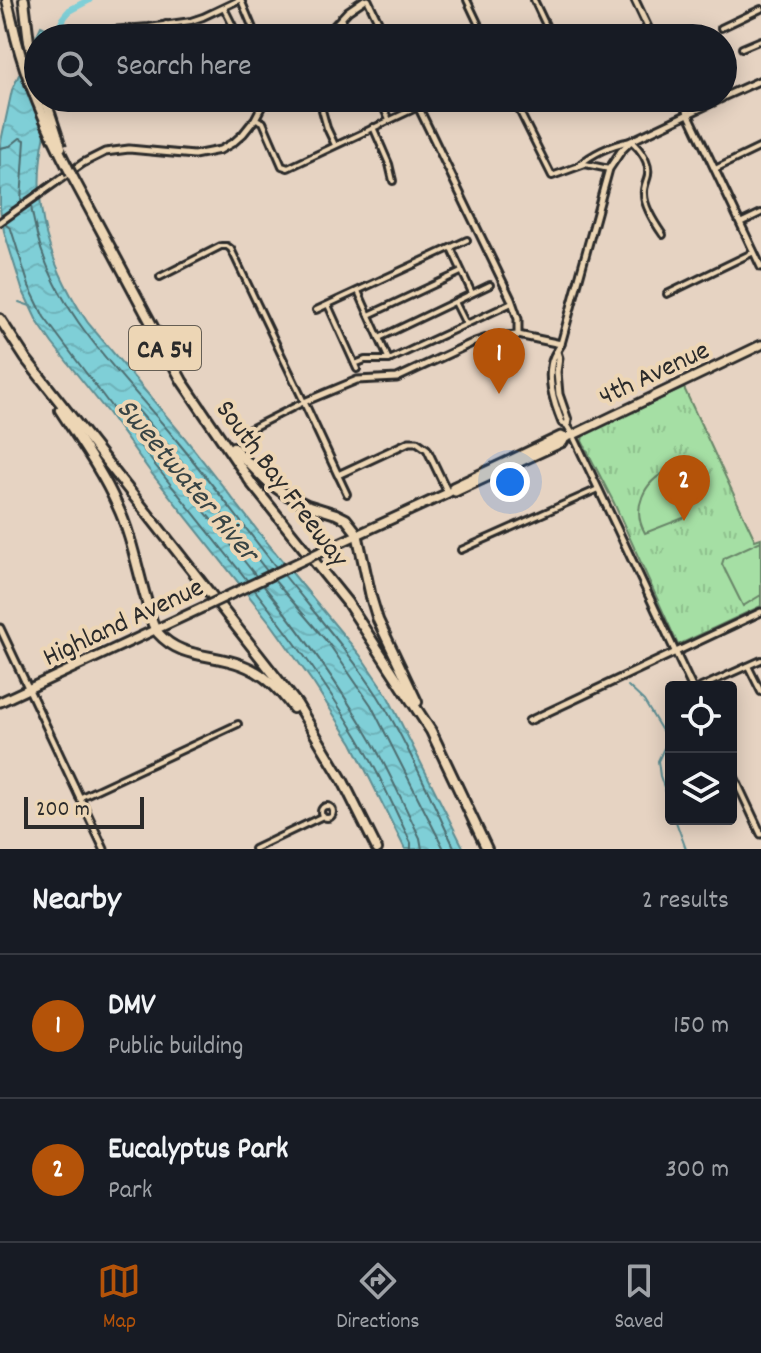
<!DOCTYPE html>
<style>
body{margin:0;font-family:Dekko,sans-serif;background:#20242c;color:#f1f3f6}
.controls{position:absolute;right:24px;bottom:24px;display:grid;overflow:hidden;border-radius:8px;box-shadow:0 4px 20px #0003}
.controls button{width:72px;height:72px;display:grid;place-items:center;padding:0;border:0;border-bottom:2px solid #363941;background:#171b24;color:#f1f3f6;font:40px sans-serif}
.scale{position:absolute;left:24px;bottom:20px;width:120px;box-sizing:border-box;padding-left:8px;border:4px solid #2b2b2b;border-top:0;font-size:22px;line-height:28px;white-space:nowrap;color:#2b2b2b;-webkit-text-stroke:6px #edd6b5;paint-order:stroke}
.you{position:absolute;left:510px;top:482px;width:28px;height:28px;margin:-20px;border:6px solid #fff;border-radius:50%;background:#1a73e8;box-shadow:0 0 0 12px #1a73e833}
.badge{display:grid;place-items:center;width:52px;height:52px;border-radius:50%;background:#b45309;color:#fff;font-size:26px;font-weight:700}
.pin{position:absolute;translate:-50% -66px;filter:drop-shadow(0 2px 4px #0008)}
.pin::after{content:'';position:absolute;top:42px;width:28px;height:24px;background:inherit;clip-path:polygon(0 0,100% 0,50% 100%)}
.list{margin:0;padding:0;list-style:none}
h2{display:flex;justify-content:space-between;align-items:center;height:104px;margin:0;padding:0 32px;font-size:34px}
h2 small{font-size:26px;font-weight:400;color:#9ea1a6}
.list li{display:grid;grid-template-columns:52px 1fr auto;gap:24px;align-items:center;box-sizing:border-box;height:144px;padding:0 32px;border-top:2px solid #363941}
.list b{display:block;font-size:30px;white-space:nowrap}
.list p{margin:0;font-size:26px;white-space:nowrap;color:#9ea1a6}
.list em{font-size:26px;font-style:normal;color:#9ea1a6}
.icon{flex:none;width:44px;height:44px;fill:none;stroke:currentColor;stroke-width:2;stroke-linecap:round;stroke-linejoin:round}
.map{position:relative;flex:none;width:761px;height:849px;overflow:hidden}
.search{position:absolute;background:#171b24;box-shadow:0 4px 20px #0003;left:24px;right:24px;top:24px;height:88px;display:flex;align-items:center;gap:20px;box-sizing:border-box;padding:0 28px;border-radius:44px;color:#9ea1a6;font-size:30px}
.sheet{height:392px;background:#171b24}
nav{display:flex;justify-content:space-around;align-items:center;box-sizing:border-box;height:112px;border-top:2px solid #363941;background:#171b24;font-size:22px;color:#9ea1a6}
nav a{display:grid;justify-items:center;gap:4px}
nav .on{color:#b45309}
.map>svg:first-child{display:block}
</style>
<div class="map">
<svg width="761" height="849" viewBox="0 0 761 849">
<defs>
<pattern id="park-tufts" width="24" height="20" patternUnits="userSpaceOnUse" patternTransform="scale(2)"><rect width="24" height="20" fill="#a5dfa4"/><path d="M3 7l-1-3M5 7V3M7 7l1-3M15 17l-1-3M17 17v-4M19 17l1-3" fill="none" stroke="#8ec08d"/></pattern>
<pattern id="water-waves" width="16" height="10" patternUnits="userSpaceOnUse" patternTransform="scale(2)"><rect width="16" height="10" fill="#7fcfd7"/><path d="M0 5q4-4 8 0t8 0" fill="none" stroke="#6eb2b9"/></pattern>
</defs>
<rect width="100%" height="100%" fill="#e6d3c2"/>
<filter id="ink" filterUnits="userSpaceOnUse"><feTurbulence type="fractalNoise" baseFrequency=".0125" numOctaves="2"/><feDisplacementMap in="SourceGraphic" scale="16" xChannelSelector="R" yChannelSelector="G"/><feConvolveMatrix kernelMatrix="1 2 1 2 8 2 1 2 1" color-interpolation-filters="sRGB"/></filter>
<g filter="url(#ink)">
<!-- park -->
<polygon fill="url(#park-tufts)" stroke="#688568" stroke-width="2" points="684,388 755,540 761,538 761,606 678,645 614,503 582,441 583,435"/>
<!-- pitch -->
<g fill="#a5dfa4" stroke="#688568" stroke-width="2">
<path d="M668 471H672L689 513 686 517 645 533C631 509 644 481 668 471Z"/>
<polygon points="761,541 761,595 743,606 722,564 724,558"/>
</g>
<!-- water -->
<path fill="url(#water-waves)" stroke="#5d8d92" stroke-width="2" d="M41 26 66 38H38V98H56C52 110 48 122 45 134 29 205 49 265 88 323L184 437 265 540 360 655 387 695 464 849H405L352 743 314 684 272 625 149 470 108 413 52 343 37 321 22 289 4 231 0 209V146L12 90Z"/>
<g fill="none" stroke-linecap="round" stroke-linejoin="round">
<!-- shore -->
<g stroke="#4d6d70" stroke-width="2">
<polyline points="0,148 10,146 20,138 25,140 21,201"/>
<path d="M31 205C32 215 35 225 37 235 58 318 125 377 177 441 211 482 243 525 276 567"/>
<polyline points="5,224 11,229 29,286 44,317 155,465 247,580"/>
<path d="M284 575C316 615 350 653 378 696 407 742 431 799 455 849"/>
<polyline points="256,576 163,459 130,413 131,408 136,408 171,449 267,571"/>
<polyline points="274,580 329,644 371,705 444,849"/>
<path d="M263 585C301 632 336 681 367 733 387 766 403 803 420 838L422 849"/>
<path d="M254 589C291 636 327 686 358 737 378 771 394 808 411 843V849"/>
</g>
<!-- stream -->
<g stroke="#5d8d92" stroke-width="2">
<polyline points="19,302 33,307"/>
<polyline points="628,686 644,701 664,734 665,746 658,761 660,776 671,807"/>
<polyline points="675,819 686,849"/>
</g>
<!-- river -->
<polyline stroke="#7fcfd7" stroke-width="7" points="56,38 64,17 70,10 89,0"/>
<!-- street casing -->
<g stroke="#2b2b2b" stroke-width="10">
<g id="street">
<polyline points="241,0 257,38"/>
<polyline points="467,0 485,38"/>
<polyline points="534,0 552,38"/>
<polyline points="224,8 239,38"/>
<polyline points="341,19 350,38"/>
<polyline points="721,28 761,9"/>
<polyline points="111,30 149,27 191,21 203,17 239,0"/>
<polyline points="161,38 166,24"/>
<polyline points="742,48 761,40"/>
<polyline points="379,98 389,120"/>
<polyline points="513,98 552,176 585,164 609,169"/>
<polyline points="322,110 327,128 335,145"/>
<polyline points="256,119 263,122 282,166 288,168 418,107"/>
<polyline points="373,127 389,164 393,181"/>
<path d="M578 166C593 153 611 145 631 141 640 149 650 162 648 175 647 181 643 187 644 194 644 207 656 225 663 235"/>
<polyline points="715,169 761,147"/>
<polyline points="740,223 761,213"/>
<polyline points="451,248 472,293"/>
<polyline points="160,277 221,246 227,246 231,249 304,402 250,429"/>
<polyline points="358,291 389,360"/>
<polyline points="667,294 754,252"/>
<polyline points="455,302 466,324"/>
<polyline points="328,305 357,369"/>
<polyline points="316,310 467,240"/>
<polyline points="369,315 461,272"/>
<polyline points="379,338 490,285"/>
<polyline points="355,364 365,360 389,360 512,303"/>
<polyline points="338,475 347,494"/>
<polyline points="461,550 598,489"/>
<polyline points="748,666 761,692"/>
<polyline points="701,687 761,660"/>
<polyline points="79,798 238,724"/>
<circle cx="327" cy="812" r="6"/>
<polyline points="254,849 323,816"/>
</g>
</g>
<!-- secondary casing -->
<g stroke="#2b2b2b" stroke-width="11">
<g id="secondary">
<polyline points="368,0 386,38"/>
<polyline points="635,0 653,38"/>
<polyline points="323,38 348,11 364,0"/>
<polyline points="723,97 761,80"/>
<polyline points="414,98 511,299 518,319 518,335"/>
<polyline points="681,98 761,267"/>
<polyline points="0,222 83,163 105,152 129,149 194,155 220,150 234,142 243,134 255,119 266,98"/>
<polyline points="557,352 559,358 557,372 559,394 568,420 567,425"/>
<polyline points="448,493 427,449 417,442 409,442 338,475 304,402 357,380 397,378 472,343 490,337 518,335 561,344"/>
<polyline points="0,628 104,849"/>
<path d="M692 687 573 435 567 425 562 423C554 403 545 376 554 356 556 352 559 348 561 344L609 169 621 151 631 141 722 98"/>
<polyline points="529,721 761,612"/>
<polyline points="731,770 761,834"/>
</g>
</g>
<!-- primary casing -->
<g stroke="#2b2b2b" stroke-width="13">
<g id="primary">
<polyline points="453,490 455,492 563,442 565,438"/>
<polyline points="320,552 448,493 453,490 453,487 561,436 565,438 573,435 761,345"/>
<polyline points="0,702 204,607"/>
</g>
</g>
<!-- highway casing -->
<g stroke="#2b2b2b" stroke-width="14">
<g id="highway">
<polyline points="7,0 16,38"/>
<polyline points="24,0 29,42 38,75"/>
<polyline points="71,174 182,381 252,484 347,602 431,731 487,849"/>
<polyline points="0,319 26,359 297,704 343,781 377,849"/>
<path d="M60 410C80 441 102 471 117 505 131 534 137 568 146 599 149 610 151 625 158 633 181 659 211 653 242 665 264 673 279 689 293 708"/>
<polyline points="233,447 265,480 285,494 307,505 336,514 346,519 357,533 371,597 378,620 417,702"/>
</g>
</g>
<!-- street -->
<use href="#street" stroke="#edd6b5" stroke-width="4"/>
<!-- secondary -->
<use href="#secondary" stroke="#edd6b5" stroke-width="5"/>
<!-- primary -->
<use href="#primary" stroke="#edd6b5" stroke-width="7"/>
<!-- highway -->
<use href="#highway" stroke="#edd6b5" stroke-width="8"/>
<!-- primary-bridge casing -->
<g stroke="#2b2b2b" stroke-width="13" stroke-linecap="butt">
<polyline id="primary-bridge" points="204,607 320,552"/>
</g>
<!-- highway-bridge casing -->
<g stroke="#2b2b2b" stroke-width="14" stroke-linecap="butt">
<g id="highway-bridge">
<path d="M16 38C28 86 48 130 71 174"/>
<polyline points="45,98 61,147"/>
</g>
</g>
<!-- primary-bridge -->
<use href="#primary-bridge" stroke="#edd6b5" stroke-width="7"/>
<!-- highway-bridge -->
<use href="#highway-bridge" stroke="#edd6b5" stroke-width="8"/>
</g>
</g>
<g text-anchor="middle" stroke-width="8" stroke-linejoin="round" paint-order="stroke">
<!-- shield labels -->
<rect fill="#edd6b5" stroke="#655e54" stroke-width="2" x="129" y="326" width="72" height="44" rx="6"/>
<g font-size="26" font-weight="bold" fill="#2b2b2b">
<text x="165" y="357">CA 54</text>
</g>
<!-- street labels -->
<g font-size="28" fill="#2b2b2b" stroke="#edd6b5">
<text transform="translate(653 371) rotate(-25)" y="10">4th Avenue</text>
<text transform="translate(284 482) rotate(53)" y="10">South Bay Freeway</text>
<text transform="translate(122 620) rotate(-25)" y="10">Highland Avenue</text>
</g>
<!-- water labels -->
<g font-size="30" font-style="italic" fill="#384445" stroke="#edd6b5">
<text transform="translate(189 479) rotate(50)" y="10">Sweetwater River</text>
</g>
</g>
</svg>
<div class="controls">
<button><svg class="icon" aria-label="locate" viewBox="0 0 24 24"><circle cx="12" cy="12" r="6"/><path d="M12 2v4M12 18v4M2 12h4M18 12h4"/></svg></button>
<button><svg class="icon" aria-label="layers" viewBox="0 0 24 24"><path d="M12 4l9 5-9 5-9-5zM3 14l9 5 9-5"/></svg></button>
</div>
<div class="scale">200 m</div>
<div class="you"></div>
<div class="pin badge" style="left:499px;top:394px">1</div>
<div class="pin badge" style="left:684px;top:521px">2</div>
<div class="search"><svg class="icon" aria-label="search" viewBox="0 0 24 24"><circle cx="10" cy="10" r="6"/><path d="M15 15l6 6"/></svg>Search here</div>
</div>
<section class="sheet">
<h2>Nearby<small>2 results</small></h2>
<ul class="list">
<li><span class="badge">1</span><div><b>DMV</b><p>Public building</p></div><em>150 m</em></li>
<li><span class="badge">2</span><div><b>Eucalyptus Park</b><p>Park</p></div><em>300 m</em></li>
</ul>
</section>
<nav>
<a class="on"><svg class="icon" aria-label="map" viewBox="0 0 24 24"><path d="M3 6l6-2 6 2 6-2v14l-6 2-6-2-6 2zM9 4v14M15 6v14"/></svg>Map</a>
<a><svg class="icon" aria-label="directions" viewBox="0 0 24 24"><path d="M12 3l9 9-9 9-9-9zM9 14v-3h6M13 9l2 2-2 2"/></svg>Directions</a>
<a><svg class="icon" aria-label="saved" viewBox="0 0 24 24"><path d="M7 4h10v16l-5-4-5 4z"/></svg>Saved</a>
</nav>
